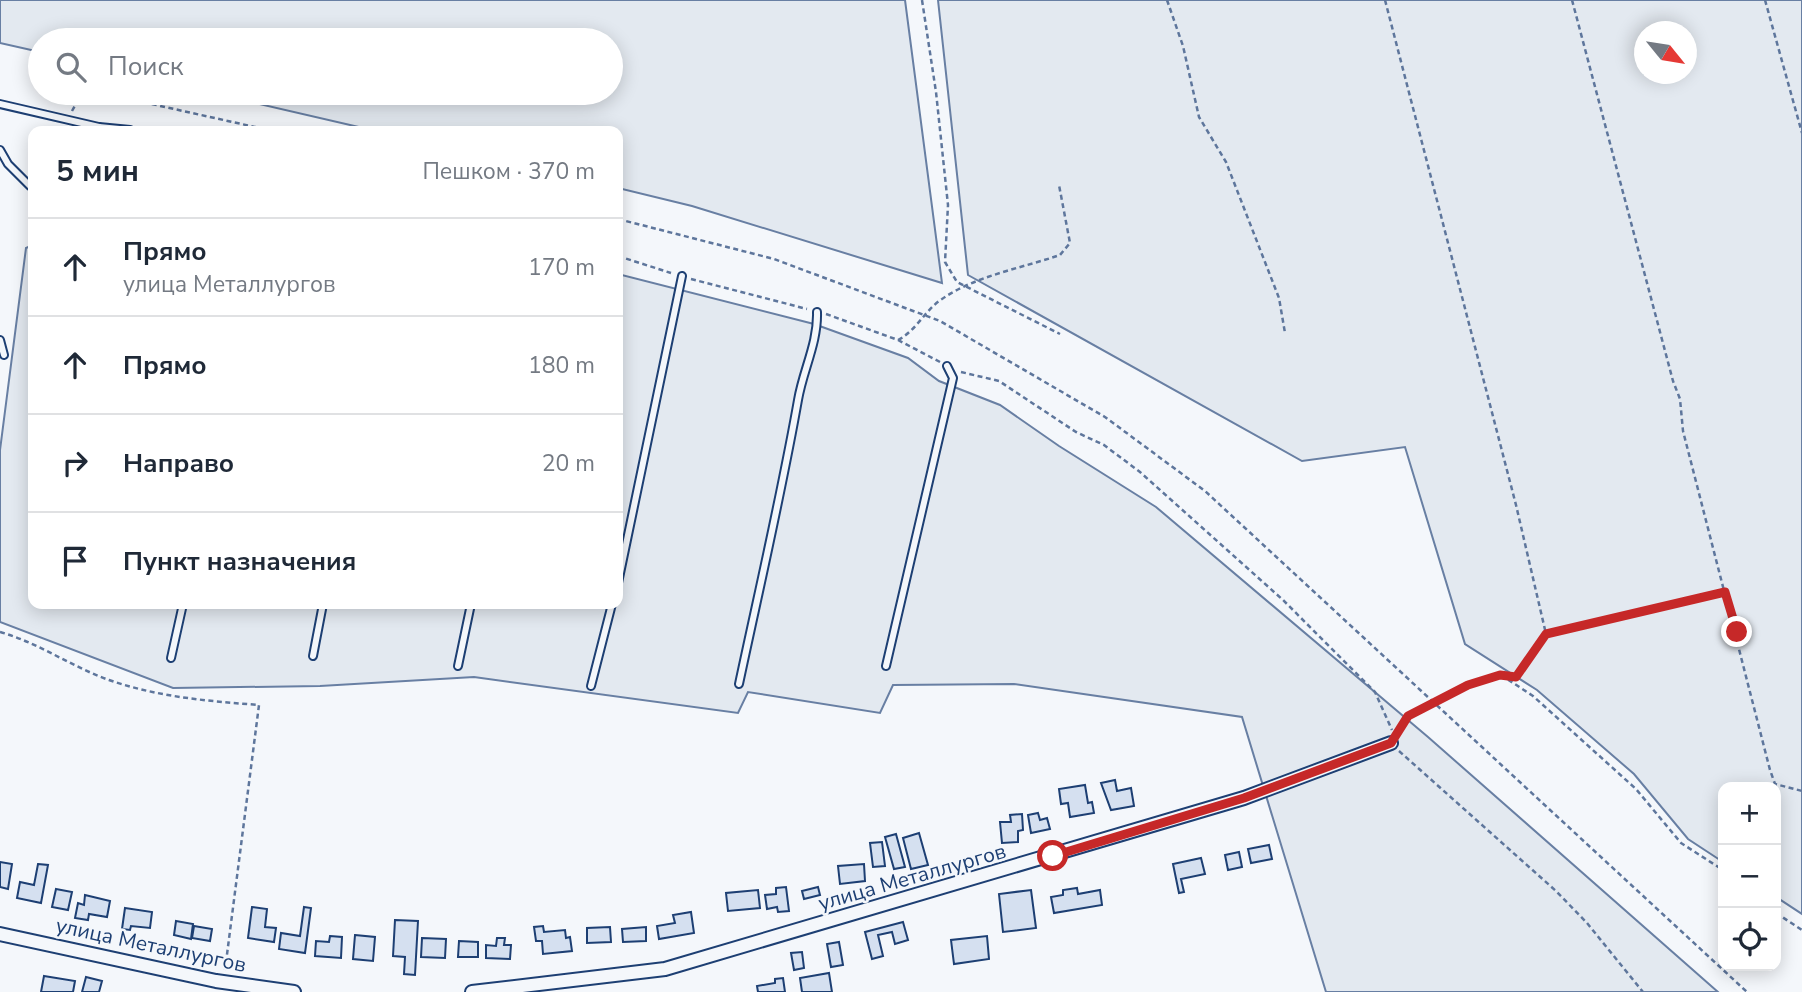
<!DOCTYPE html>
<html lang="ru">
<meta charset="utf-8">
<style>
body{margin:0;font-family:"Nunito Sans",sans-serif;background:#f6f6f7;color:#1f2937}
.controls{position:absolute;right:21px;bottom:21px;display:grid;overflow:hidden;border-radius:14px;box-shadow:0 4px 18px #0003}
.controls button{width:63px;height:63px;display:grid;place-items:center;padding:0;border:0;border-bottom:2px solid #e0e1e3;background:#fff;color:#1f2937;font:35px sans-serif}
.compass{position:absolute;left:1634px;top:21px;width:63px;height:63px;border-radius:50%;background:#fff;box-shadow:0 4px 18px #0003;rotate:120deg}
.stop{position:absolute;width:21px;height:21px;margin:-16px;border:5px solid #c62828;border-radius:50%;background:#fff}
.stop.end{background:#c62828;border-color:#fff;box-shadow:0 2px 7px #0008}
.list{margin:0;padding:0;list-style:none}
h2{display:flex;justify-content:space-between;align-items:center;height:91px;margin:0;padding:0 28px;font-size:30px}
h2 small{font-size:23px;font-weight:400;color:#747a83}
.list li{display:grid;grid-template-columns:46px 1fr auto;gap:21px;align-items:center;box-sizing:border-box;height:98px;padding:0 28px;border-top:2px solid #e0e1e3}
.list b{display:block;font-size:26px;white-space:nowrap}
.list p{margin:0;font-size:23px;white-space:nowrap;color:#747a83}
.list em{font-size:23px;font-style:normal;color:#747a83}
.icon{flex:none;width:38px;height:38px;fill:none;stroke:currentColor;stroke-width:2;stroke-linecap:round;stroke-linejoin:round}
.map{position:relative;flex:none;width:1802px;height:992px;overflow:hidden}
.search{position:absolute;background:#fff;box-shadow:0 4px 18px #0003;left:28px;top:28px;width:595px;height:77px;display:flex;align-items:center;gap:18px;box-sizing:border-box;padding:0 24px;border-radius:38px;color:#747a83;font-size:26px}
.panel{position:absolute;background:#fff;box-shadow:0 4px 18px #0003;left:28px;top:126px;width:595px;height:483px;border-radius:14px}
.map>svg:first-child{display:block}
</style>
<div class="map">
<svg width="1802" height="992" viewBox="0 0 1802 992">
<rect width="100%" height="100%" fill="#f4f7fb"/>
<!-- green -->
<g fill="#e3e9f0" stroke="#687fa3" stroke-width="2" fill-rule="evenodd">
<polygon points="0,0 905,0 942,283 692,206 618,188 618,131 376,131 212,93 611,93 611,40 40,40 40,52 0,43"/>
<path d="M938 0H1802V914L1776 897V787H1723V862L1688 839 1634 774 1537 690 1465 644 1405 447 1302 461 968 275ZM1644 32H1686V74H1644Z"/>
<polygon points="33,245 33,604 618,604 618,274 814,324 908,358 939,381 1000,405 1059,446 1156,507 1428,737 1718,992 1326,992 1242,717 1014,684 893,685 880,713 748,692 738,713 474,677 320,686 173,688 0,622 0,450 26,248"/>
</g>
<!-- building -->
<g fill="#d5e0f0" stroke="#1d3f73" stroke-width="2">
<polygon points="1115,780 1117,791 1131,788 1134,806 1111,810 1101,783"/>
<polygon points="1085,785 1088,803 1092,802 1094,813 1070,817 1068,803 1061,804 1059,789"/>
<polygon points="1038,813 1040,820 1047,818 1050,829 1031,833 1028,815"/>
<polygon points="1022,814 1023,830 1018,831 1018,842 1002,843 1000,822 1011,822 1010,815"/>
<polygon points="919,833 928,865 911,869 903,838"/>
<polygon points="896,834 905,867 894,869 885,837"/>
<polygon points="882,842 885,866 873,867 870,843"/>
<polygon points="1269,845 1272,859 1251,863 1248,849"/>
<polygon points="1239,852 1242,867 1228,870 1225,855"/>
<polygon points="1201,858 1205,874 1181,879 1184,892 1179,893 1173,864"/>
<polygon points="0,862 12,864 8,889 0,887"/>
<polygon points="38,864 48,865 41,903 17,898 20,882 34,885"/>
<polygon points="864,864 865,881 840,884 838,866"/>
<polygon points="786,887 789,911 778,912 777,907 767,909 765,895 776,894 776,888"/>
<polygon points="818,887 820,895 804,899 802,891"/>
<polygon points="1077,888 1078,894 1100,890 1102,905 1054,913 1051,897 1063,895 1063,890"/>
<polygon points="56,889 72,892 68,910 52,907"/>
<polygon points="758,890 760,908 728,911 726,893"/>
<polygon points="1031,890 1036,928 1003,932 999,894"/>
<polygon points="85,895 110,901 107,917 89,914 88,920 75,918 78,903 84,905"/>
<polygon points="252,907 267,909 265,927 276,928 274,942 248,938"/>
<polygon points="304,907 311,908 305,953 279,949 281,933 300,936"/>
<polygon points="125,908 152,912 150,928 131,926 130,930 122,929"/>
<polygon points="691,912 694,933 659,939 657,926 675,923 673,915"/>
<polygon points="395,920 418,921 415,975 404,974 405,957 393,956"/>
<polygon points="176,921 193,924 191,939 174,935"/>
<polygon points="903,922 908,940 895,944 892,932 878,935 883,956 872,959 865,932"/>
<polygon points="194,926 212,929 210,941 192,938"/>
<polygon points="543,926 544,932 565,930 566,938 570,937 572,951 543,954 542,941 536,941 534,927"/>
<polygon points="610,927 611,942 587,943 587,928"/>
<polygon points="646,927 646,941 623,942 622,929"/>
<polygon points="355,935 375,937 373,961 353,959"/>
<polygon points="330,936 342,937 341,958 315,956 316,941 329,942"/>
<polygon points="987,936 989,959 954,964 951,940"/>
<polygon points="422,938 446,939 445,958 421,957"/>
<polygon points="497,938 505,938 504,945 511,945 510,959 486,958 486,945 496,946"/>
<polygon points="459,941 478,942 478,957 458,957"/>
<polygon points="839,942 843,965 831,967 827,944"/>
<polygon points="802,952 804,968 794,970 791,953"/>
<polygon points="829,973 832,992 802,992 800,978"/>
<polygon points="44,976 75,981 73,992 41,992"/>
<polygon points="86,977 102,981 99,992 82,992"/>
<polygon points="783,978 785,992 758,992 757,986 775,983 775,979"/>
</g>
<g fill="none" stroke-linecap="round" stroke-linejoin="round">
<!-- lane casing -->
<g stroke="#1d3f73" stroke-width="10">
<g id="lane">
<polyline points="0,104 99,127 98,131"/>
<polyline points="99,127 130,130"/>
<polyline points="0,150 8,164 30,186 33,185"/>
<polyline points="0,340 4,355"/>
<polyline points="618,583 682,276"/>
<polyline points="313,656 323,604"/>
<polyline points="171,658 183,604"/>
<polyline points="458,666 471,604"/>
<polyline points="886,666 953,378 947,366"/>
<path d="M739 684C759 590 781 496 798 400 803 370 818 343 817 312"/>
<polyline points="591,686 612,604"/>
</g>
</g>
<!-- street casing -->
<g stroke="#1d3f73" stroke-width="16">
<g id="street">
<polyline points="0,934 216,981 294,992"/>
<polyline points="472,992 665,969 1244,798 1391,743"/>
</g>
</g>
<!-- path -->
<g stroke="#5e769c" stroke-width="2.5" stroke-dasharray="5 3.5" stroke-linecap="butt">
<polyline points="922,0 936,92 948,205 945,262 957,282 1060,334"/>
<polyline points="1167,0 1183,46 1199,117 1226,162 1279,298 1285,333"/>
<polyline points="1385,0 1516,505 1546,634 1516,677 1500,675 1468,685 1408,716 1399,731"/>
<polyline points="1572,0 1673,381 1680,399 1683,431 1770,770 1775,784 1802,791"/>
<polyline points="1765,0 1802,133"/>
<polyline points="102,93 273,131"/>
<polyline points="72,111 82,93"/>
<polyline points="618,219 774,259 940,321 1105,417 1205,491 1747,992"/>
<polyline points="618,256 671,273"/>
<polyline points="691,279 807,309"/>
<polyline points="826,314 898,340 940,362"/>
<path d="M898 340C917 330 925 310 942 299 975 276 1022 268 1060 255L1070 243 1059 185"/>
<polyline points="961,372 999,381 1076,432 1104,445 1140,472 1283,600 1375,692 1392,730"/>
<path d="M0 632C39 643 72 667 109 680 158 697 207 701 259 705L225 970"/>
<polyline points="1546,634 1725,592"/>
<polyline points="1501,675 1533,696 1636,789 1681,843 1723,870"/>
<polyline points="1399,751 1556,891 1587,923 1643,992"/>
<polyline points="1776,913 1802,930"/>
</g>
<!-- lane -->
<use href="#lane" stroke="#f4f7fb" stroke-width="6"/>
<!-- street -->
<use href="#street" stroke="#f4f7fb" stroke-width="12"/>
</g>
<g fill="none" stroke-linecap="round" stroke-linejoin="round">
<!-- route -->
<polyline stroke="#c62828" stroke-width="9" points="1053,856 1244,798 1391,743 1408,716 1468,685 1500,675 1516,677 1546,634 1725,592 1737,632"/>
</g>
<g text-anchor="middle" stroke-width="5" stroke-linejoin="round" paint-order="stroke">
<!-- street labels -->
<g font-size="21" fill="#1d3f73" stroke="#f4f7fb">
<text transform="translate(912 877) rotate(-16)" y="7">улица Металлургов</text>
<text transform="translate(151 945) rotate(12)" y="7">улица Металлургов</text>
</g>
</g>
</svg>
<div class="controls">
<button>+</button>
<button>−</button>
<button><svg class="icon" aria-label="locate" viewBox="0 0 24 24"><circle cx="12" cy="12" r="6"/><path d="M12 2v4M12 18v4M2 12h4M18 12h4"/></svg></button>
</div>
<svg class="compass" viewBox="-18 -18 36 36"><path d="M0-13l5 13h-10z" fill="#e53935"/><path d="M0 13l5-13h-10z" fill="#747a83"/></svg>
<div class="stop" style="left:1053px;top:856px"></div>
<div class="stop end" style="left:1737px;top:632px"></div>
<div class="search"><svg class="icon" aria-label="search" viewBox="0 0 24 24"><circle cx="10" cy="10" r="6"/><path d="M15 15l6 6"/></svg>Поиск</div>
<section class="panel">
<h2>5 мин<small>Пешком · 370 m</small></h2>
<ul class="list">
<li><svg class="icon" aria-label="ahead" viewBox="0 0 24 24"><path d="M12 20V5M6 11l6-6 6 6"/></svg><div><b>Прямо</b><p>улица Металлургов</p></div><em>170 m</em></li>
<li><svg class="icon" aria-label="ahead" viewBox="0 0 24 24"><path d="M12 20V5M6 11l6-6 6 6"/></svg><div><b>Прямо</b></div><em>180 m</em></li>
<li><svg class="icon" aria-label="right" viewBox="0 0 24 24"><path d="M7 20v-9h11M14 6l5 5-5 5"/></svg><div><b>Направо</b></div><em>20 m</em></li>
<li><svg class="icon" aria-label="arrive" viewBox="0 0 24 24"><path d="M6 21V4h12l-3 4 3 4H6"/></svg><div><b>Пункт назначения</b></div></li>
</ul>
</section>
</div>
